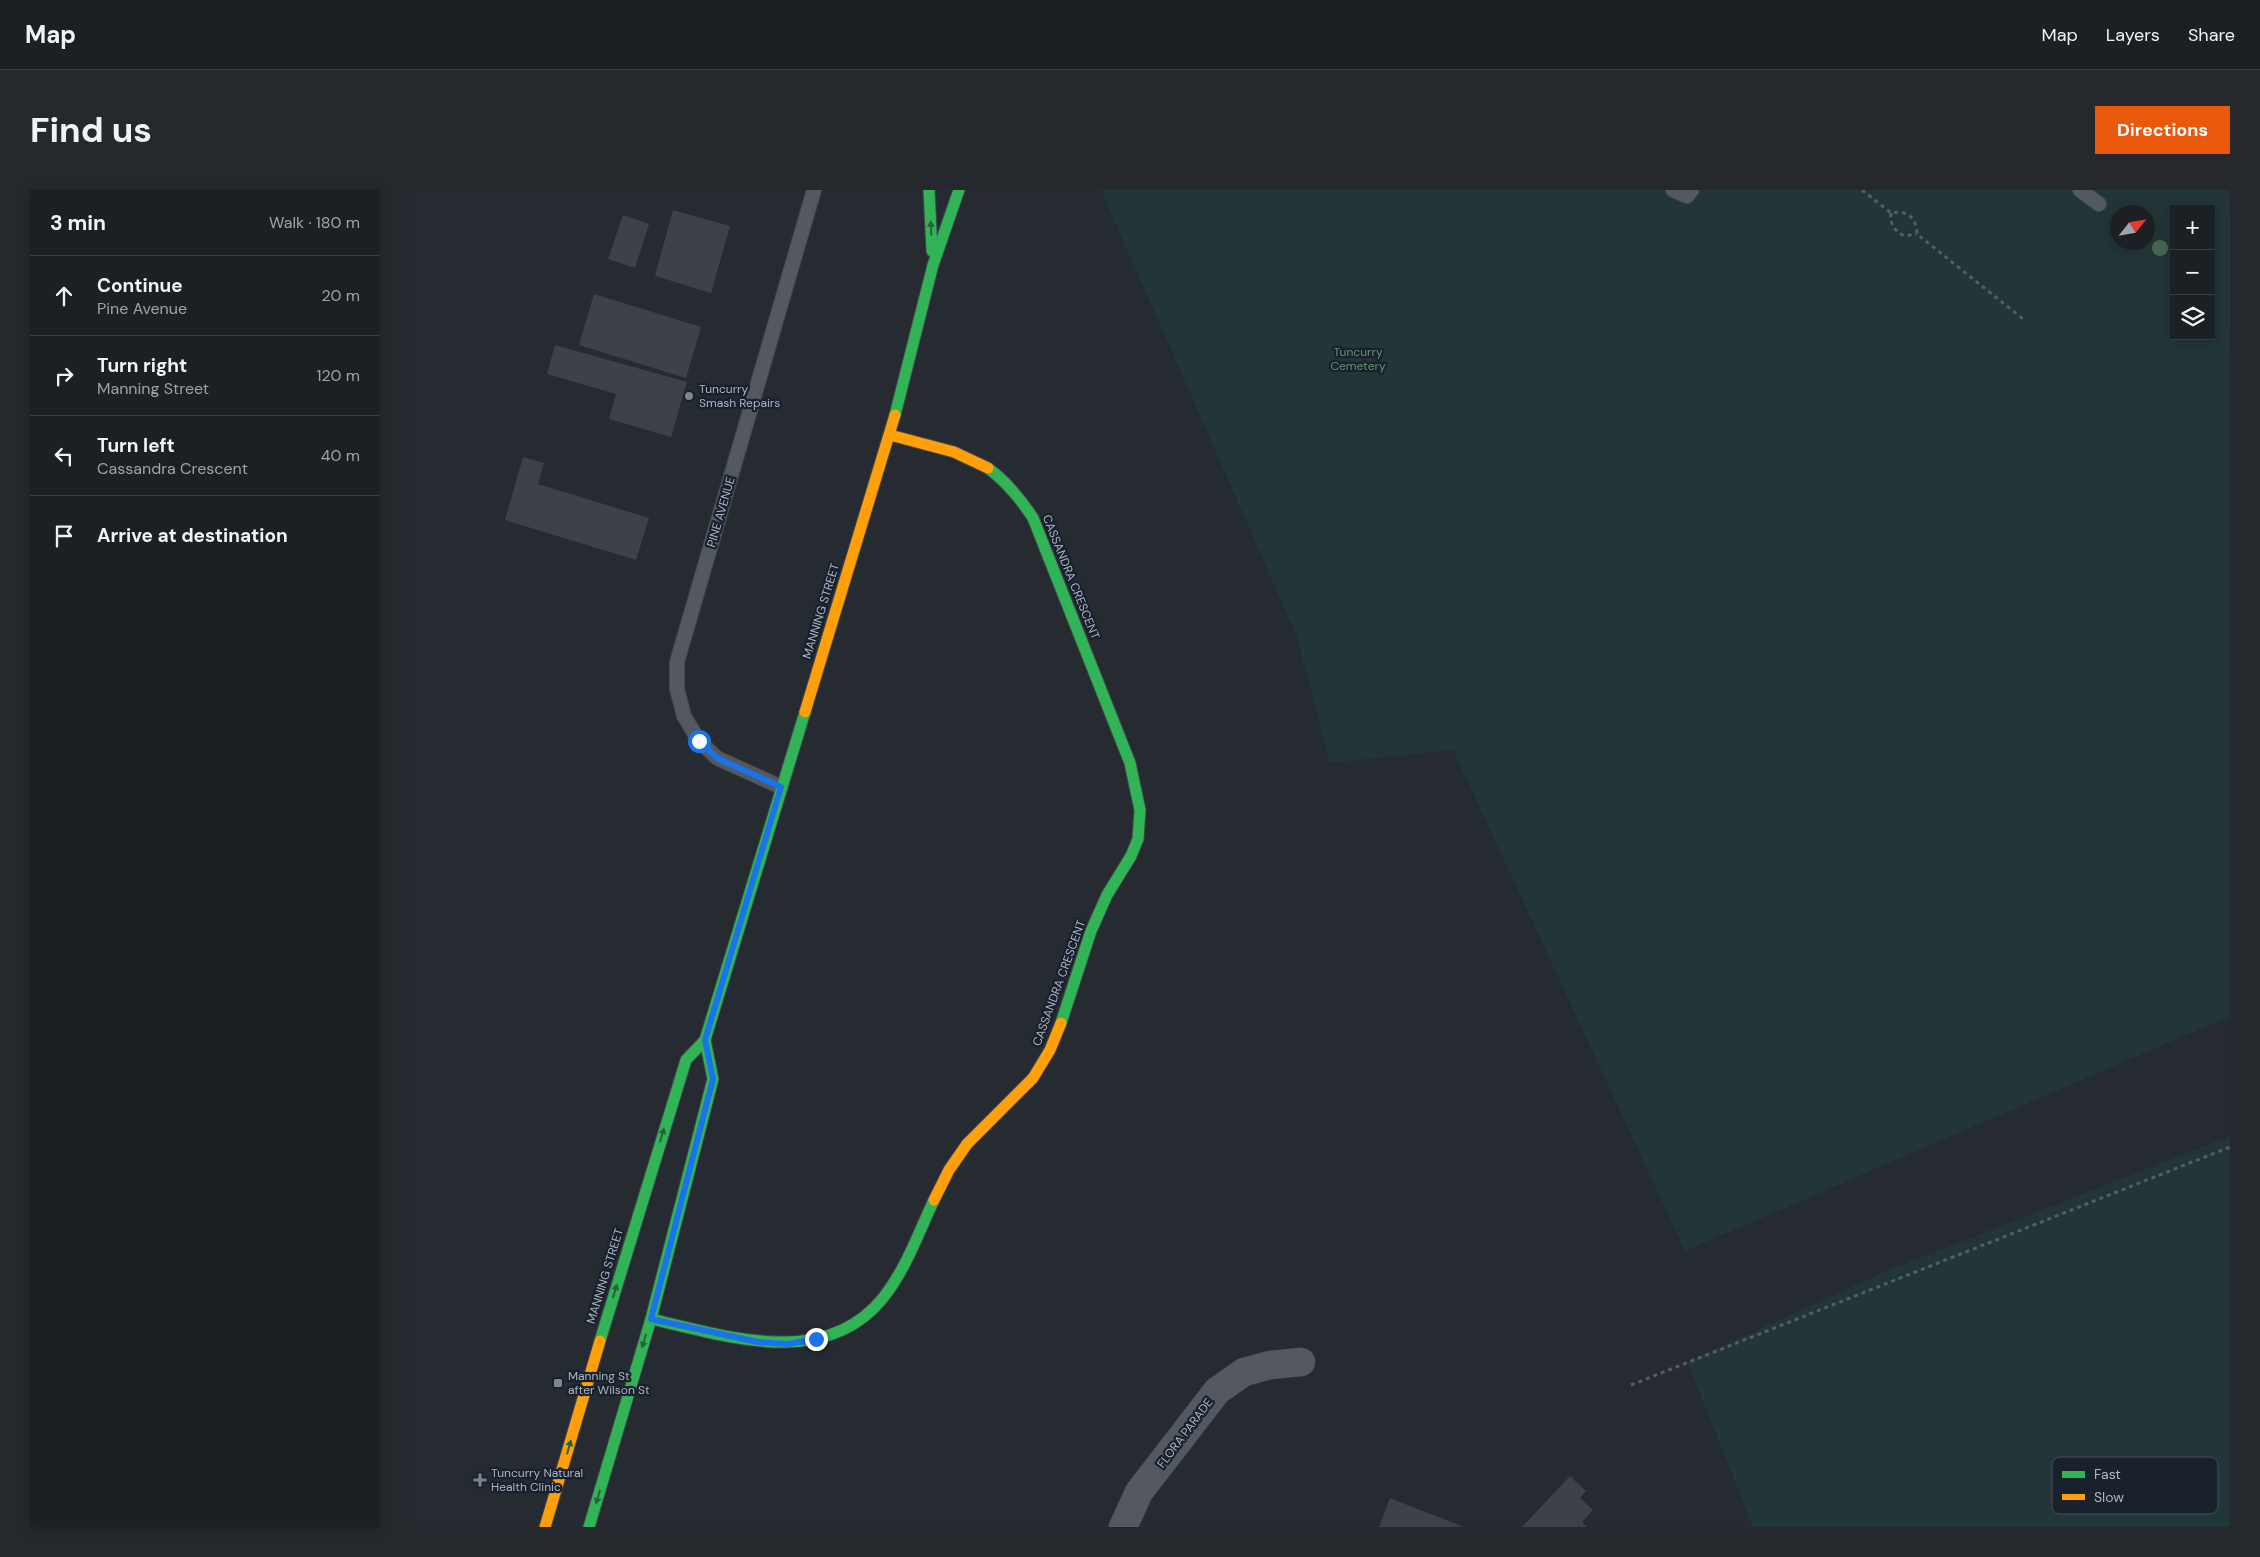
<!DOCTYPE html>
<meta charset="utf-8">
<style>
body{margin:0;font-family:"DM Sans",sans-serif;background:#25282d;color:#f1f3f6}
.controls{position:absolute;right:15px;top:15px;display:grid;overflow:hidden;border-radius:0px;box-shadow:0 2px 12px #0003}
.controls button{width:45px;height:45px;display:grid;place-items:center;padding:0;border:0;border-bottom:1px solid #3a3e42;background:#1c2025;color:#f1f3f6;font:25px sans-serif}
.compass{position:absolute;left:1700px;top:15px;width:45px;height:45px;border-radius:50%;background:#1c2025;box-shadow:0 2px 12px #0003;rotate:59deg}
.stop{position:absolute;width:15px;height:15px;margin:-11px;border:4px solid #1a73e8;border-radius:50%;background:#fff}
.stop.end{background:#1a73e8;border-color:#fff;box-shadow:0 1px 5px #0008}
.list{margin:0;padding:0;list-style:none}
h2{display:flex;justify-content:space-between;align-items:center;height:65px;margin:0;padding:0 20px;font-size:21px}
h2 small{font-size:16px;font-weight:400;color:#a0a3a7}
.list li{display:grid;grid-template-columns:32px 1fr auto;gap:15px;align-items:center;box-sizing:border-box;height:80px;padding:0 20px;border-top:1px solid #3a3e42}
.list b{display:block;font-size:19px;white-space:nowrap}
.list p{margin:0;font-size:16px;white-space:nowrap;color:#a0a3a7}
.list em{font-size:16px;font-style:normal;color:#a0a3a7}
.icon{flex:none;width:28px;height:28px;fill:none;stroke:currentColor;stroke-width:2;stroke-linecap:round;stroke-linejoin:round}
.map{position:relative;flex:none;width:1820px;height:1337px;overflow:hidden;border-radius:0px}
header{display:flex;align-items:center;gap:30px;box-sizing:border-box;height:70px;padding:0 25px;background:#1c2025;border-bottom:1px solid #3a3e42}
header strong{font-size:24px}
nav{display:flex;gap:28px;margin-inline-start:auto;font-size:18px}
.intro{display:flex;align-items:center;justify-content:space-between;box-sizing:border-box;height:120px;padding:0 30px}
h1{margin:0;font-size:35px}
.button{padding:12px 22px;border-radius:0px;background:#ea580c;color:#fff;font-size:18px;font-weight:700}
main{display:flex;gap:30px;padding:0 30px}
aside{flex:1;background:#1c2025;border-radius:0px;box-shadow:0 2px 12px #0003}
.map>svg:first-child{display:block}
</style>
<header>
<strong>Map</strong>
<nav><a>Map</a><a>Layers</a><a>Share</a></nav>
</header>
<div class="intro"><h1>Find us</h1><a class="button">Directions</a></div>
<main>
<aside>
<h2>3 min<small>Walk · 180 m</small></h2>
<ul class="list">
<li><svg class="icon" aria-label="ahead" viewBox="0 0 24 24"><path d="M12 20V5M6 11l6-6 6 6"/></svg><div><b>Continue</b><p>Pine Avenue</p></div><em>20 m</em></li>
<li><svg class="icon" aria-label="right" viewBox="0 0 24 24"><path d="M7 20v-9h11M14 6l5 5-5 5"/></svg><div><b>Turn right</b><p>Manning Street</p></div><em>120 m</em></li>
<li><svg class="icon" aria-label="left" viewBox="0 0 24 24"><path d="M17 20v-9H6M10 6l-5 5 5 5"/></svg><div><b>Turn left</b><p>Cassandra Crescent</p></div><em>40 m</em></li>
<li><svg class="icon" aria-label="arrive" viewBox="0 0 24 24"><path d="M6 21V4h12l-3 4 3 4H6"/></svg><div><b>Arrive at destination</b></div></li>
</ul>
</aside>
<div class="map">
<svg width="1820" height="1337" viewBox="0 0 1820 1337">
<rect width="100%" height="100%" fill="#252b31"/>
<!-- green -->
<g fill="#223537" fill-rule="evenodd">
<path d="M691 0H1820V826L1275 1061 1043 560 920 573 887 447ZM1764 19H1801V146H1764ZM1708 22H1738V52H1708Z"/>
<polygon points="1820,946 1820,1337 1343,1337 1277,1172 1474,1082"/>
</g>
<!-- building -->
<g fill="#3c4248">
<polygon points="263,20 320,36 301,103 245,86"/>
<polygon points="213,25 239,34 225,78 198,69"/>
<polygon points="184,104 291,137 276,188 169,155"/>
<polygon points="145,155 277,192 261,247 199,229 206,204 137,184"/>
<polygon points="113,267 134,273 128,294 239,328 226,370 95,330"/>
<polygon points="1160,1286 1176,1301 1170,1308 1183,1320 1172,1332 1177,1337 1112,1337"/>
<polygon points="980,1308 1054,1337 969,1337"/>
</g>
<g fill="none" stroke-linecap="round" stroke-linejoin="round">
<!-- lane casing -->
<g stroke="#42474c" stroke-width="16">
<g id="lane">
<polyline points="1263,0 1277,6 1282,0"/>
<polyline points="1670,0 1689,14"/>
<polyline points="371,597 307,568 289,551 274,526 267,499 267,472 404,0"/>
</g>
</g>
<!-- street casing -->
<g stroke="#42474c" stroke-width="29">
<polyline id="street" points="713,1337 729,1302 807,1201 834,1182 860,1175 891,1172"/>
</g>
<!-- fast casing -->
<g stroke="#42474c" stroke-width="13">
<g id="fast">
<polyline points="519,0 522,61"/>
<polyline points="485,225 523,75 549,0"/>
<path d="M578 278C597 292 610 308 623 328L720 573 730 620 728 649 721 666 697 705 681 741 651 833"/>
<path d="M241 1129C316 1146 415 1180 473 1108 496 1079 508 1044 524 1010"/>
<polyline points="190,1151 276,870 295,850 395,522"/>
<polyline points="179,1337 241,1129 303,889 295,850"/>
</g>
</g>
<!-- slow casing -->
<g stroke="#42474c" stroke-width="13">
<g id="slow">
<polyline points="480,245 544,262 578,278"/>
<polyline points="395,522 485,225"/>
<polyline points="524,1010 539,980 557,954 623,888 640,860 651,833"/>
<polyline points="135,1337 190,1151"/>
</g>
</g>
<!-- path -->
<g stroke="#565d63" stroke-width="3" stroke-dasharray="4 4" stroke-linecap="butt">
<path d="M1452 0 1481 23C1498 20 1506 27 1507 44L1613 129"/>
<path d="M1481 23C1480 35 1484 40 1494 46L1507 44"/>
<polyline points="1221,1195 1820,957"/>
</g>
<!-- lane -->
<use href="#lane" stroke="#545860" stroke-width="14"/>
<!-- street -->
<use href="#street" stroke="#545860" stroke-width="28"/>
<!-- fast -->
<use href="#fast" stroke="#30b455" stroke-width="11"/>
<!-- slow -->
<use href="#slow" stroke="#ff9f0a" stroke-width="11"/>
</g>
<!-- trees -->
<circle fill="#486553" cx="1750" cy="58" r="8"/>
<!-- one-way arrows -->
<defs><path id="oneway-solid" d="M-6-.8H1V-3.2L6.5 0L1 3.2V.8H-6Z" transform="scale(1.25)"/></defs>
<g fill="#23633e">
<use href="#oneway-solid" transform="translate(521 38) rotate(-93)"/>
<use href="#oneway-solid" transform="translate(252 945) rotate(-73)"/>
<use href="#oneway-solid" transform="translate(205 1101) rotate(-73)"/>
<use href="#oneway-solid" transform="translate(234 1151) rotate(106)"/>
<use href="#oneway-solid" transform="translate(159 1257) rotate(-74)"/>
<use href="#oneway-solid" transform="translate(188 1307) rotate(106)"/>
</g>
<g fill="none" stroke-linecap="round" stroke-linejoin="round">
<!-- route -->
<polyline stroke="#1a73e8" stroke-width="6" points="289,551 307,568 371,597 295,850 303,889 241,1129 348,1152 378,1154 406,1149"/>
</g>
<!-- markers -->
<g fill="#7d8591" stroke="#18212c" stroke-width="2">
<circle cx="279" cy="206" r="5"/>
<rect x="143" y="1188" width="10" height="10" rx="2.5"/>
<path d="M67.5 1282.5h5v5h5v5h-5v5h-5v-5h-5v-5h5z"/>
</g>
<g text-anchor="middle" stroke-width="4.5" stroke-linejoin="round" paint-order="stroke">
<!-- park labels -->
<g font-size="12" fill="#64956e" stroke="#18212c">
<text x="948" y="166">Tuncurry<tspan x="948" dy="14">Cemetery</tspan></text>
</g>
<!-- poi labels -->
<g font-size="12" fill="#acb6c4" stroke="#18212c" text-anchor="start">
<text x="289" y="203">Tuncurry<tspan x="289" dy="14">Smash Repairs</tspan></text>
<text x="158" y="1190">Manning St<tspan x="158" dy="14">after Wilson St</tspan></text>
<text x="81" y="1287">Tuncurry Natural<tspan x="81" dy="14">Health Clinic</tspan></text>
</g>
<!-- street labels -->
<g font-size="12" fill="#acb6c4" stroke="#18212c">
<text transform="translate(311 322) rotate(-74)" y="4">PINE AVENUE</text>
<text transform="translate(661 387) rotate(68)" y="4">CASSANDRA CRESCENT</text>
<text transform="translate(411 421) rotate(-73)" y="4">MANNING STREET</text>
<text transform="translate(649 793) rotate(-70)" y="4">CASSANDRA CRESCENT</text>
<text transform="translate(195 1086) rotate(-73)" y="4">MANNING STREET</text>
<text transform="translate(775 1243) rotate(-53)" y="4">FLORA PARADE</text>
</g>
</g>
<!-- legend -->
<rect x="1642" y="1267" width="166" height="57" rx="8" fill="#18212c" stroke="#444e5a" stroke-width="1"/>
<rect x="1652" y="1281" width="23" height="7" fill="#30b455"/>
<rect x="1652" y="1304" width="23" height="6" fill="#ff9f0a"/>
<g font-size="14" fill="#acb6c4">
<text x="1684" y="1289">Fast</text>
<text x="1684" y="1312">Slow</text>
</g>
</svg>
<div class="controls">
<button>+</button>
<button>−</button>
<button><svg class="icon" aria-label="layers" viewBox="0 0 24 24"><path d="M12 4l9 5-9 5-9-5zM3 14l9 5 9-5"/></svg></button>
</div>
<svg class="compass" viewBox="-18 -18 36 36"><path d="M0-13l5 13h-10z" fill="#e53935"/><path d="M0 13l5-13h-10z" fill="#a0a3a7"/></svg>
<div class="stop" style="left:289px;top:551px"></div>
<div class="stop end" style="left:406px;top:1149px"></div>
</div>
</main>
